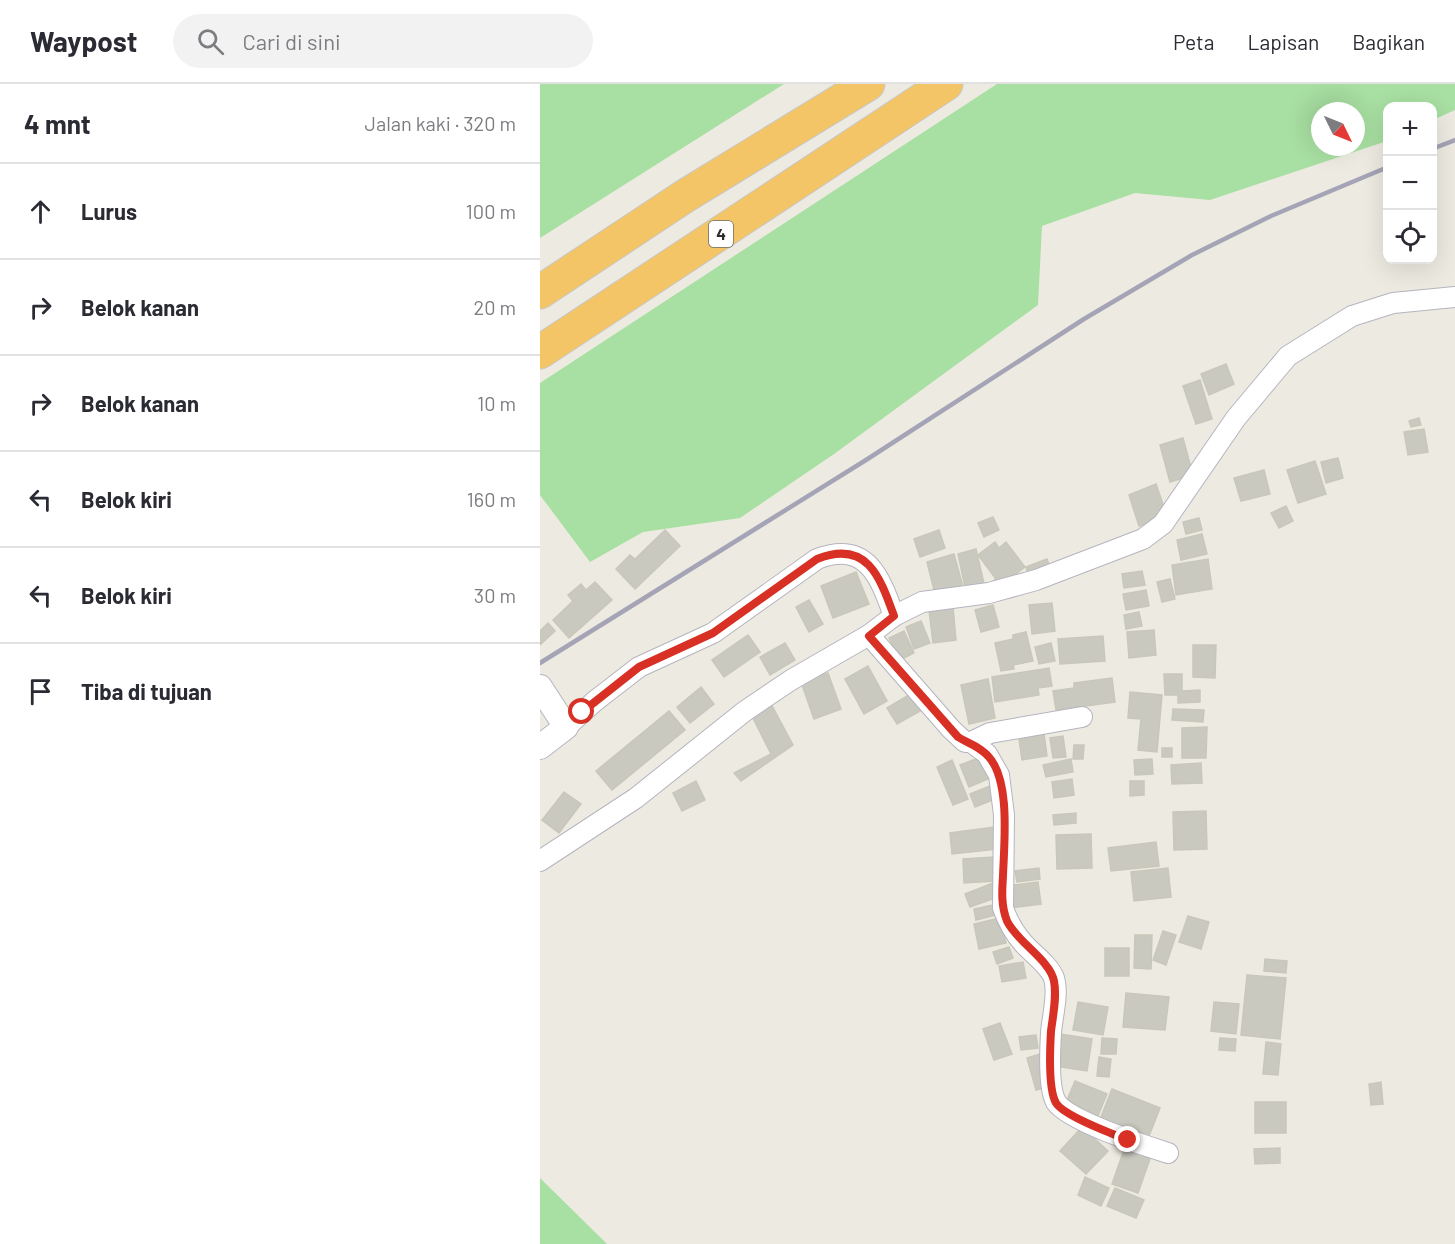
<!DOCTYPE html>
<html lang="id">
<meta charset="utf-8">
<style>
body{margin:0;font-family:Barlow,sans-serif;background:#f2f2f3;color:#2b2b33}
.controls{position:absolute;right:18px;top:18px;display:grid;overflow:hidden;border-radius:12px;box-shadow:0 6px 24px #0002}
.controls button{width:54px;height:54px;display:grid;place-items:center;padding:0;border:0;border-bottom:2px solid #e1e1e2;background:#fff;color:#2b2b33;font:30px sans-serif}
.compass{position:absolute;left:771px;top:18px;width:54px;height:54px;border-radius:50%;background:#fff;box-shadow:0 6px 24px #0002;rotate:133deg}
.stop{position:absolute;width:18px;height:18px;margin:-14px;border:4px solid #d93025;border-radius:50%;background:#fff}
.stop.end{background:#d93025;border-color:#fff;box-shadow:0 2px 6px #0008}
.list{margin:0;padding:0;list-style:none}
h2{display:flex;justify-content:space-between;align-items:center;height:78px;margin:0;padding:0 24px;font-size:26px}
h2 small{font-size:20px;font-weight:400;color:#7c7c81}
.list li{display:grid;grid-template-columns:39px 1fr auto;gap:18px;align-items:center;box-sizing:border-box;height:96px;padding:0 24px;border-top:2px solid #e1e1e2}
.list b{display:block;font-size:22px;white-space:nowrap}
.list em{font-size:20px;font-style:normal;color:#7c7c81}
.icon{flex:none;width:33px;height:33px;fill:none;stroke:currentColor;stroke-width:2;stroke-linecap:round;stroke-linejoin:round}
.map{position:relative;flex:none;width:915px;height:1160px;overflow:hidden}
header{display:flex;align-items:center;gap:36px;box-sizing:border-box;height:84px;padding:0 30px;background:#fff;border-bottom:2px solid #e1e1e2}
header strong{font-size:28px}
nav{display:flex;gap:33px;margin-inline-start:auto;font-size:21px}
.search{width:420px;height:54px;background:#f2f2f3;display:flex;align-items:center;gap:15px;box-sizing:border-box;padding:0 21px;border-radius:33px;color:#7c7c81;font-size:22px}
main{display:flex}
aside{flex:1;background:#fff}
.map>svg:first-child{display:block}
</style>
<header>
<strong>Waypost</strong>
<div class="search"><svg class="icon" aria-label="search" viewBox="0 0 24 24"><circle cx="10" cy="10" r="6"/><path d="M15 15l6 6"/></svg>Cari di sini</div>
<nav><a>Peta</a><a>Lapisan</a><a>Bagikan</a></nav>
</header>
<main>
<aside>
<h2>4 mnt<small>Jalan kaki · 320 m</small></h2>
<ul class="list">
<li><svg class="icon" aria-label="ahead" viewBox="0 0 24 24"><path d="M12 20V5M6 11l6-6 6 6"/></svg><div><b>Lurus</b></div><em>100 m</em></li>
<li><svg class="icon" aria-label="right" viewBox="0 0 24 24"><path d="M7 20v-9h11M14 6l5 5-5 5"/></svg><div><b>Belok kanan</b></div><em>20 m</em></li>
<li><svg class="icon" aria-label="right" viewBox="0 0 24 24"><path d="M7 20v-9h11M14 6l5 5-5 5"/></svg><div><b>Belok kanan</b></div><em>10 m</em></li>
<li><svg class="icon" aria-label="left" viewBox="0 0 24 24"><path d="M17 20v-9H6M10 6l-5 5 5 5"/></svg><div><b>Belok kiri</b></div><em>160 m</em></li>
<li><svg class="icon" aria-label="left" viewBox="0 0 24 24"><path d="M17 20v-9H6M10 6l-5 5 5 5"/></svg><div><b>Belok kiri</b></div><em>30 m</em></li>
<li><svg class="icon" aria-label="arrive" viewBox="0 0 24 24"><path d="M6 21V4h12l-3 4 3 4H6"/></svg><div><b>Tiba di tujuan</b></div></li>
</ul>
</aside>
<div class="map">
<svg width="915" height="1160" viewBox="0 0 915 1160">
<rect width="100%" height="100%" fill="#edebe1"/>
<!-- green -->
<g fill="#a8dfa2" fill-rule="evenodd">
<polygon points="0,0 244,0 0,154"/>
<path d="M457 0H915V26L893 36 892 22H848L847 57 670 116 595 109 502 142 498 221 294 370 200 434 103 448 50 478 0 411V299ZM780 27H816V63H780Z"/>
<polygon points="0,1094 67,1160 0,1160"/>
</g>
<!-- building -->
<g fill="#c9c9bf" stroke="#c9c7ba" stroke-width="1.5">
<polygon points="686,280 694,300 669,311 661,290"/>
<polygon points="660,296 672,335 656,340 643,302"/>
<polygon points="879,334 881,341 871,343 869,337"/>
<polygon points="884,345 888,368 868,371 864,348"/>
<polygon points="643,354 653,391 630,398 620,361"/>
<polygon points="798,374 803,394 786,399 781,378"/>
<polygon points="775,377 786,410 758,419 747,386"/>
<polygon points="724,386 730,410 701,417 694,394"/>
<polygon points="616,400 627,432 599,442 589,411"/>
<polygon points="746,422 753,437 739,444 731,429"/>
<polygon points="453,433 459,446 444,453 438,439"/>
<polygon points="659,434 662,446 646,450 643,438"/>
<polygon points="125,446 140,462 95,505 76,485 90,471 95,475"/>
<polygon points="399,446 405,464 380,473 374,455"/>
<polygon points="662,450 667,470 641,476 637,456"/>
<polygon points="455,458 459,464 466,458 485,483 454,506 449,500 456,495 438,471"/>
<polygon points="436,465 445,504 426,508 418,470"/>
<polygon points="414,470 423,503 395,510 387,478"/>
<polygon points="507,475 511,486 489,494 486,483"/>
<polygon points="668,475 672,505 636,511 632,481"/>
<polygon points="602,487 605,501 584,504 582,490"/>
<polygon points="316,488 329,520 293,534 281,502"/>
<polygon points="630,495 635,515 622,518 617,498"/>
<polygon points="55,498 72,516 29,554 13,536 33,517 28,511 41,500 46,506"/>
<polygon points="606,506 609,522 586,526 583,510"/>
<polygon points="269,516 283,540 269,548 256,523"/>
<polygon points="512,519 515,547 492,550 489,521"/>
<polygon points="453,521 459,543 441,548 435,526"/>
<polygon points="413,523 416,556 393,559 389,526"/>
<polygon points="599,528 602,542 586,545 584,531"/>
<polygon points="381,537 390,559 374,565 366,543"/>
<polygon points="8,539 15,547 0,561 0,547"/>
<polygon points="614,546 616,571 589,574 587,548"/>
<polygon points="364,547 374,569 360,576 349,554"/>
<polygon points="486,548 493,577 473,581 474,585 461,587 455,559 473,555 473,551"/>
<polygon points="208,551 220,568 184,593 172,576"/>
<polygon points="563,552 565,577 520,580 518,555"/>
<polygon points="245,559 255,576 230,591 220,573"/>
<polygon points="511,559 515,577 499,580 495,563"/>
<polygon points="653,561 676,561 675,594 653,593"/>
<polygon points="328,582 347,617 324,630 305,595"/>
<polygon points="509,584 512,602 498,604 499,611 455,618 452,593"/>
<polygon points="288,589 301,625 274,635 261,598"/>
<polygon points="624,590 642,590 642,607 660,606 660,618 638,619 638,611 625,611"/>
<polygon points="572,594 575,618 516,626 513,607 534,604 534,599"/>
<polygon points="448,595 455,634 429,640 421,601"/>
<polygon points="161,603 174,620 150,639 137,623"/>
<polygon points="590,608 622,611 617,668 598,666 601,635 588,634"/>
<polygon points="372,609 382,626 357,640 347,624"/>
<polygon points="230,618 253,661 201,697 194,689 231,670 210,628"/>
<polygon points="633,625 664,626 663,638 632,636"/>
<polygon points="129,627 145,646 72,706 56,687"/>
<polygon points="667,643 666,674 642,674 642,644"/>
<polygon points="504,650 507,672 482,676 479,655"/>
<polygon points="523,652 526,673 513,674 510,654"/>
<polygon points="534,661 544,661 543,675 533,675"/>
<rect x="622" y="664" width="10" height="9"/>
<polygon points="441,673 450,694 429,703 420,681"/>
<polygon points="531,675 533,688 506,693 503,681"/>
<polygon points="612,675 613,690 595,691 594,676"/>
<polygon points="412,676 428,715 413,721 397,683"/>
<polygon points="661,679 662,699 632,700 631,681"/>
<polygon points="532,695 534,711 514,714 512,698"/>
<polygon points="156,697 165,716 142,727 133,709"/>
<polygon points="590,697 604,697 604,711 590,712"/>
<polygon points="450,702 455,715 435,723 430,710"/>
<polygon points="24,708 41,720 19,749 2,736"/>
<polygon points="666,727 667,765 634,766 633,728"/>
<polygon points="536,729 536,739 514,741 513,731"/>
<polygon points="454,743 457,765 412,770 410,749"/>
<polygon points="551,750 552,784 517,785 516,751"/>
<polygon points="616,758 619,782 571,787 568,764"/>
<polygon points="454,773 456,797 424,799 423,775"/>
<polygon points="499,784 500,795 477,798 475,787"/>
<polygon points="628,784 631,813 594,817 591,788"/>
<polygon points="498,798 501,820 469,824 466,802"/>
<polygon points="453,799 458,813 430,823 425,810"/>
<polygon points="453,821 456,831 436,836 434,825"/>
<polygon points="648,832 669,838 661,865 639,858"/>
<polygon points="460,834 466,859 439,865 434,840"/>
<polygon points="623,847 636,851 626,881 613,876"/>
<polygon points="595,851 612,851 611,885 594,884"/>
<polygon points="469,863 473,874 457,880 453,868"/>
<rect x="565" y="864" width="24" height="28"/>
<polygon points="725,875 747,877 746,889 724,887"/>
<polygon points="483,878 486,894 462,898 459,882"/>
<polygon points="707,891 746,894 740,955 701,951"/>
<polygon points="586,909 629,913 625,946 583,943"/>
<polygon points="538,918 568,923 563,951 533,946"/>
<polygon points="674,918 699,920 696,950 671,947"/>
<polygon points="460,939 472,970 454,976 443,945"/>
<polygon points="520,950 552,955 547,987 515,982"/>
<polygon points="496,951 498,964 481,966 479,953"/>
<polygon points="562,954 577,955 576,970 561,970"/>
<polygon points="680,954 696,955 695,967 679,966"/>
<polygon points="726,958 741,960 738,991 723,990"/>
<polygon points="500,970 509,1003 496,1006 487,974"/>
<polygon points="559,973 571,975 569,993 557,992"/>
<polygon points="535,997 567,1010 557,1034 525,1021"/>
<polygon points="841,998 843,1020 831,1021 829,1000"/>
<polygon points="572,1005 620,1024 607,1057 559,1038"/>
<rect x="715" y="1018" width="31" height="31"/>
<polygon points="542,1043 568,1067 546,1090 520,1067"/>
<polygon points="585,1063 611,1072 598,1109 572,1100"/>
<polygon points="740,1064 740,1079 715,1080 714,1065"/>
<polygon points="545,1093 569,1104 561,1122 538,1111"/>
<polygon points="575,1104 604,1116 596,1134 567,1122"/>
</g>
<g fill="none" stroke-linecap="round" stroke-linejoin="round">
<!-- minor casing -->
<g stroke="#b5b4bf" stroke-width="22">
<g id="minor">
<polyline points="329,551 411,645 425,658 431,658 450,649 542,633"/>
<path d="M26 643 55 617 99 583 173 549 277 475C327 456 340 493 354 532"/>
<path d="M431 658 447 670 459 691 464 731 463 824C468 838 474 849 484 860 493 870 509 881 514 894 519 910 512 933 511 949 510 966 508 1004 516 1018 527 1036 605 1062 628 1069"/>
<polyline points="0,777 96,714 205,627 251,596 329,551 354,532 382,518 449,509 496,496 603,455 623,440 696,334 748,272 812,232 853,219 915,213"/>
</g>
</g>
<!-- tertiary casing -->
<g stroke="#b5b4bf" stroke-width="26">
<polyline id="tertiary" points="0,603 26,643 0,663"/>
</g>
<!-- motorway casing -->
<g stroke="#c8c8c8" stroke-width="35">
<g id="motorway">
<polyline points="0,208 145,112 328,0"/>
<polyline points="0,268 406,0"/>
</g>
</g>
<!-- minor -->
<use href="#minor" stroke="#fff" stroke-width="20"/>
<!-- tertiary -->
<use href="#tertiary" stroke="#fff" stroke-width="24"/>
<!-- motorway -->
<use href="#motorway" stroke="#f3c566" stroke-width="33"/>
<!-- rail -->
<g stroke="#a5a4b6" stroke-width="4.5">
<polyline points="892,65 915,56"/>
<polyline points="0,579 326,376 544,235 652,171 731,132 848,83"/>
</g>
</g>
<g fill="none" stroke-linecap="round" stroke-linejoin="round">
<!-- route -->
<path stroke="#d93025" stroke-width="8" d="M42 628 99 583 173 549 277 475C327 455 340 493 354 532L329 552 418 653C429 660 438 661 448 672 471 696 464 760 463 792 462 807 461 822 467 837 477 858 510 876 514 897 517 913 513 931 511 947 510 964 508 1005 516 1019 524 1032 573 1050 588 1056"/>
</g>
<g text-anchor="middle" stroke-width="4.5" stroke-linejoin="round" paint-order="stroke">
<!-- shield labels -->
<rect fill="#fff" stroke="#6c6c6c" stroke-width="1.5" x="169" y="137" width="24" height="26" rx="4.5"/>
<g font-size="16" font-weight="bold" fill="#2d2d2d">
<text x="181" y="156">4</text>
</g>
</g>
</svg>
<div class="controls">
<button>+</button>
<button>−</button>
<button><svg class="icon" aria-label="locate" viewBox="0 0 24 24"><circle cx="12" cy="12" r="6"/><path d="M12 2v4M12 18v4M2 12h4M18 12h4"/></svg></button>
</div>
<svg class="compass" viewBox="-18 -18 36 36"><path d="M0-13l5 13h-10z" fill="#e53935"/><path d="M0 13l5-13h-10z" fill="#7c7c81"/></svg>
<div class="stop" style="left:42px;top:628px"></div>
<div class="stop end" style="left:588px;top:1056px"></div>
</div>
</main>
